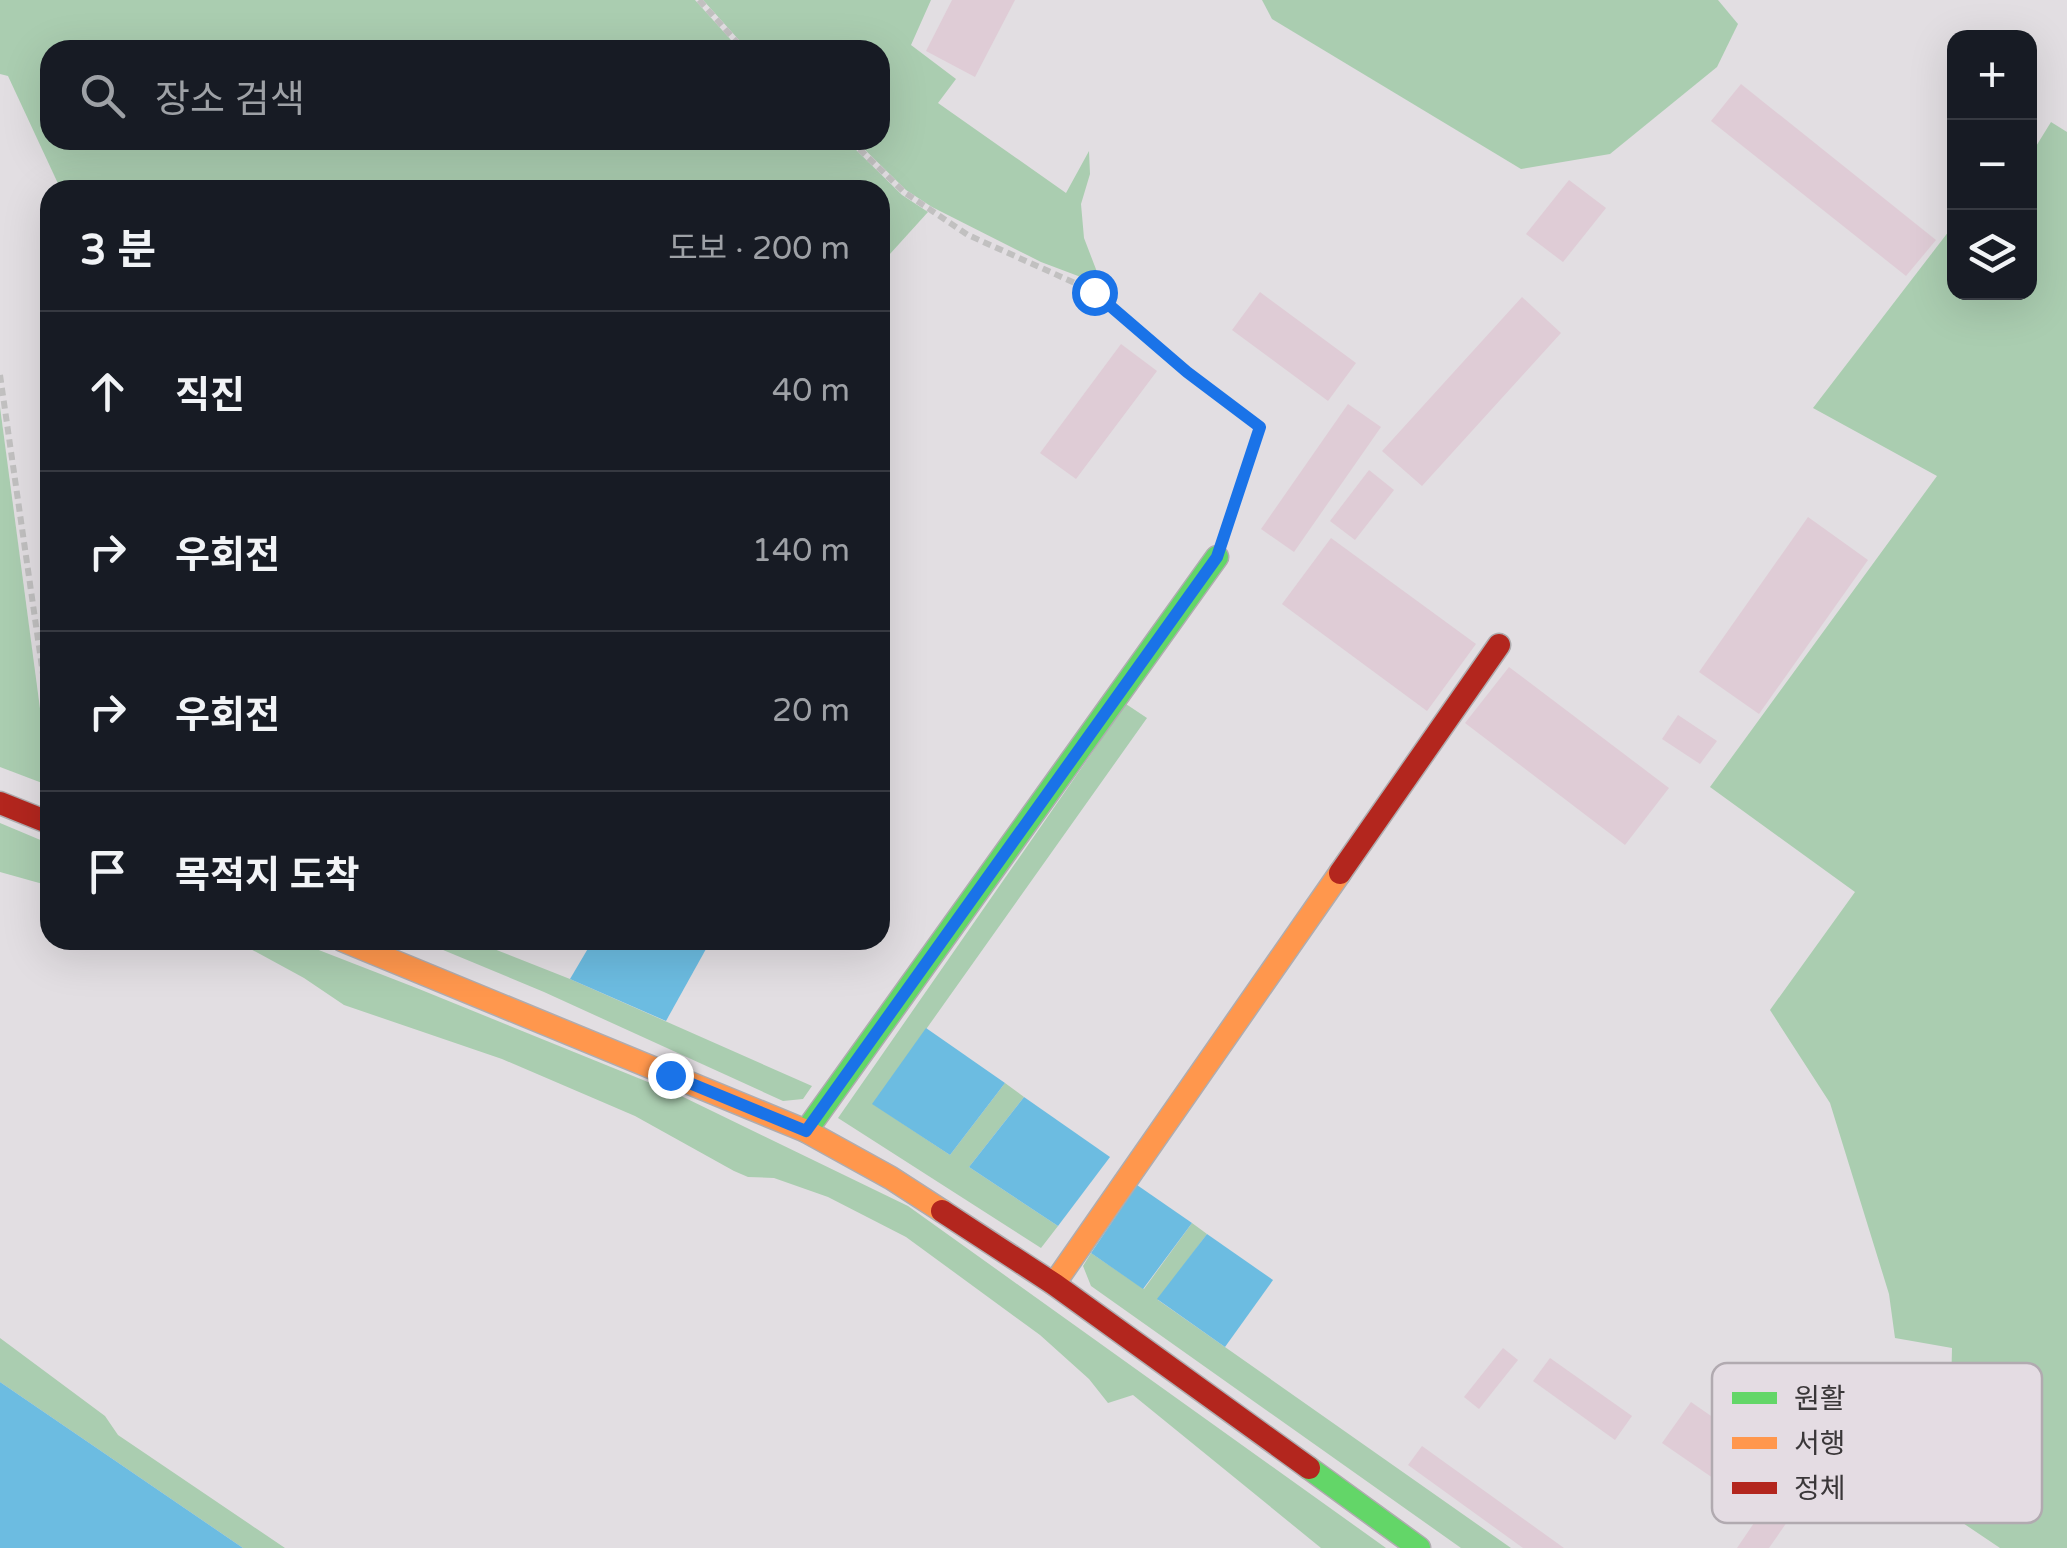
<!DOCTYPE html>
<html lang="ko">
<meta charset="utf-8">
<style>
body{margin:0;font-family:"Varela Round","Noto Sans KR",sans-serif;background:#20242c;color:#f1f3f6}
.controls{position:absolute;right:30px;top:30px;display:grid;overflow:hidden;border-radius:20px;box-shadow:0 10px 40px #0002}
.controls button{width:90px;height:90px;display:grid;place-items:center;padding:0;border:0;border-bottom:2px solid #363941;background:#171b24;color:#f1f3f6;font:50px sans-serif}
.stop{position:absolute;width:30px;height:30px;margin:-22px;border:8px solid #1a73e8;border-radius:50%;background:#fff}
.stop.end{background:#1a73e8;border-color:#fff;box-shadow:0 2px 10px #0008}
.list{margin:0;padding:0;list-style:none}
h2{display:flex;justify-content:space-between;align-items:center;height:130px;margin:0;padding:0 40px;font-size:42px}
h2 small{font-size:32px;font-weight:400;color:#9ea1a6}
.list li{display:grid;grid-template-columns:65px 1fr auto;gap:30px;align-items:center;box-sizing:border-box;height:160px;padding:0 40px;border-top:2px solid #363941}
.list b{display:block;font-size:38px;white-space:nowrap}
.list em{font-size:32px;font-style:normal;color:#9ea1a6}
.icon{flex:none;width:55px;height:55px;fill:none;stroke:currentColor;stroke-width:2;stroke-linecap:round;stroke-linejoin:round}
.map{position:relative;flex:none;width:2067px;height:1548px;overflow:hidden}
.search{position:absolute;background:#171b24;box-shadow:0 10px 40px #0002;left:40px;top:40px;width:850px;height:110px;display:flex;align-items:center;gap:25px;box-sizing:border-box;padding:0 35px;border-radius:30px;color:#9ea1a6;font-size:38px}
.panel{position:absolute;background:#171b24;box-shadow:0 10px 40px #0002;left:40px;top:180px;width:850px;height:770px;border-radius:30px}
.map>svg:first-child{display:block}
</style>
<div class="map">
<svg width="2067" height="1548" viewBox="0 0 2067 1548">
<rect width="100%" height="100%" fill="#e2dee2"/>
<!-- green -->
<g fill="#aacdb0">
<polygon points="0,0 695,0 740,50 50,50 50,140 846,140 902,195 928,212 880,265 880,190 168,190 163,186 157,190 61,190 8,76 0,74"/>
<polygon points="703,0 931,0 911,45 956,79 938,103 1066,193 1089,151 1090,174 1081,204 1084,238 1102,285 1041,262 932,207 906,190 855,140 880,140 880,50 748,50"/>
<polygon points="1262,0 1718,0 1738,24 1717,67 1610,154 1521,169 1272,19"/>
<polygon points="2051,122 2067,132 2067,1548 2000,1548 1948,1513 1952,1348 1895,1338 1889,1294 1830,1103 1770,1010 1855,892 1710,787 1937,476 1813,408 1949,231 1954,230 1954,292 2030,292 2030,156"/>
<polygon points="0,407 50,784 50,786 0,767"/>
<polygon points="1126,704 1147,718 873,1104 950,1155 1005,1083 1024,1097 969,1167 1058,1226 1041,1248 838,1118"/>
<polygon points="0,823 50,844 50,886 0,872"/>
<polygon points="234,940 293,940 419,989 675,1093 908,1206 1386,1548 1321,1548 1133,1395 1108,1403 1089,1379 1040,1335 906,1237 828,1197 774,1178 748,1177 734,1171 635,1116 502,1059 344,1005 304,978"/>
<polygon points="419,940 471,940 570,979 812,1086 803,1099 783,1101 544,992"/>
<polygon points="1192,1223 1207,1234 1158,1300 1511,1548 1461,1548 1091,1286 1083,1266 1091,1253 1144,1289"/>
<polygon points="0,1338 105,1416 118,1435 285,1548 243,1548 0,1382"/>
</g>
<!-- water -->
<g fill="#6cbce1">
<polygon points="593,940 711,940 666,1021 570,979"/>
<polygon points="926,1028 1005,1083 950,1155 872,1104"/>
<polygon points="1024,1097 1110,1157 1058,1226 969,1167"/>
<polygon points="1137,1185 1192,1223 1143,1289 1091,1253"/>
<polygon points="1207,1234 1273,1280 1225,1347 1157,1299"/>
<polygon points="0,1382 243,1548 0,1548"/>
</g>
<!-- building -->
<g fill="#dfccd6">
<polygon points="952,0 1015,0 975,77 926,51"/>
<polygon points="1741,84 1936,240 1906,276 1711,121"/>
<polygon points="1569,180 1606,208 1563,262 1526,234"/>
<polygon points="1260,292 1356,363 1328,401 1232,330"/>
<polygon points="1522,297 1561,333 1422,486 1382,451"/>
<polygon points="1121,344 1157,371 1076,479 1040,453"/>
<polygon points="1348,404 1381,427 1294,552 1261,529"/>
<polygon points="1369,470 1394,490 1355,540 1330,521"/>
<polygon points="1808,517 1868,560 1759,714 1699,672"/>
<polygon points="1331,538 1476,644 1427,711 1282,604"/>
<polygon points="1509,667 1669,788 1625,845 1465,723"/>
<polygon points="1678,715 1717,741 1700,764 1662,739"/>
<polygon points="1503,1348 1518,1360 1479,1409 1464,1397"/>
<polygon points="1550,1358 1632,1416 1615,1440 1533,1381"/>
<polygon points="1691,1402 1787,1469 1758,1509 1662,1443"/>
<polygon points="1422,1446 1564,1548 1523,1548 1408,1465"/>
<polygon points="1790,1470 1812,1486 1769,1548 1737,1548"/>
</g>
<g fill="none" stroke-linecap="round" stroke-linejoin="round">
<!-- fast casing -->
<g stroke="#afacaf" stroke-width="25">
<g id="fast">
<polyline points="806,1131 1217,557"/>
<polyline points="1309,1468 1419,1548"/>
</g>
</g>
<!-- slow casing -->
<g stroke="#afacaf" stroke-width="25">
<g id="slow">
<polyline points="342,940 806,1131 891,1178 942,1211"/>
<polyline points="1054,1284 1340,873"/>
</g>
</g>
<!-- jam casing -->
<g stroke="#afacaf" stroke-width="25">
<g id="jam">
<polyline points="0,803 50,823"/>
<polyline points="1340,873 1499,645"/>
<polyline points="942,1211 1054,1284 1309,1468"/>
</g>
</g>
<!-- path -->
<g stroke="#c1c0c0" stroke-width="6" stroke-dasharray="8 5" stroke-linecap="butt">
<polyline points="699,0 744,50"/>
<polyline points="850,140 904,192 968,235 1095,292 1187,373 1260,427 1230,518"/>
<polyline points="0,375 50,723"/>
</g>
<!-- fast -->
<use href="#fast" stroke="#63d668" stroke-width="22"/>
<!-- slow -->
<use href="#slow" stroke="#ff974d" stroke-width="22"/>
<!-- jam -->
<use href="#jam" stroke="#b3261e" stroke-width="22"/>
</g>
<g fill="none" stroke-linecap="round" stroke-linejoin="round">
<!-- route -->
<polyline stroke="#1a73e8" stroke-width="12" points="670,1075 806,1131 1217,557 1260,427 1187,372 1094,292"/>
</g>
<!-- legend -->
<rect x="1712" y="1363" width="330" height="160" rx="15" fill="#e4dce3" stroke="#b1aab0" stroke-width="2.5"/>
<rect x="1732" y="1392" width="45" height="12" fill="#63d668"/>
<rect x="1732" y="1437" width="45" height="12" fill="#ff974d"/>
<rect x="1732" y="1482" width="45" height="12" fill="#b3261e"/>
<g font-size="28" fill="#3a3739">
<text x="1794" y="1408">원활</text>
<text x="1794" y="1453">서행</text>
<text x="1794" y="1498">정체</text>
</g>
</svg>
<div class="controls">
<button>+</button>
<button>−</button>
<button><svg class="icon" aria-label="layers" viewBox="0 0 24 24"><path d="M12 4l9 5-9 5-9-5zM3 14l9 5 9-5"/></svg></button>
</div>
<div class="stop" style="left:1094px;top:292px"></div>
<div class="stop end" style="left:670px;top:1075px"></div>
<div class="search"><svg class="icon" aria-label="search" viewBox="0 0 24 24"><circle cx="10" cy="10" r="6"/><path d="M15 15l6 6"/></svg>장소 검색</div>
<section class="panel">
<h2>3 분<small>도보 · 200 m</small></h2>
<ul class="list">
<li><svg class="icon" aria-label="ahead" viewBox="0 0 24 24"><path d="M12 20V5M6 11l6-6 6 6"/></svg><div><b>직진</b></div><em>40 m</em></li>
<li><svg class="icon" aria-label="right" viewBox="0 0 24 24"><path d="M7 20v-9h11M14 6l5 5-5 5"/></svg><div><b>우회전</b></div><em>140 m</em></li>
<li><svg class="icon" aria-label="right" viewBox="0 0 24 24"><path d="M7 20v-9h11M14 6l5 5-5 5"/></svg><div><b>우회전</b></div><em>20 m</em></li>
<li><svg class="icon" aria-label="arrive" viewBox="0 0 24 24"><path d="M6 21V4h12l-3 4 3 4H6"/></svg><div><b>목적지 도착</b></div></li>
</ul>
</section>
</div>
